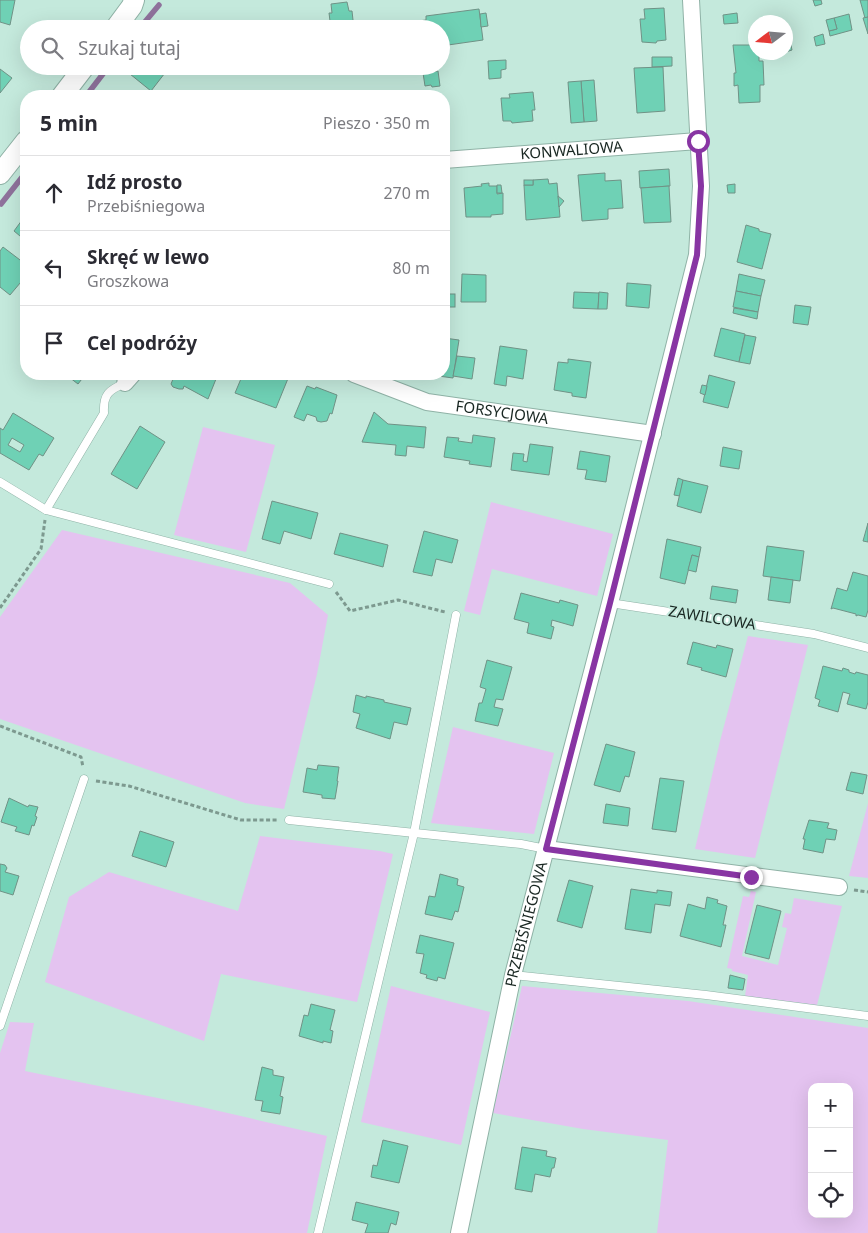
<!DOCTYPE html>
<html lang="pl">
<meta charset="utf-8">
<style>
body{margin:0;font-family:"Noto Sans",sans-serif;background:#f7f7f7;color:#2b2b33}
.controls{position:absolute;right:15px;bottom:15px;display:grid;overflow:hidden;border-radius:10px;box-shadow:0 5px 20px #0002}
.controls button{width:45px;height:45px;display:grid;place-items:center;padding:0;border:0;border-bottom:1px solid #e1e1e2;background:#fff;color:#2b2b33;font:25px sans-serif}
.compass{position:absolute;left:748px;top:15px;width:45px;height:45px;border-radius:50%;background:#fff;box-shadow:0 5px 20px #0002;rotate:254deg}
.stop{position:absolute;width:15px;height:15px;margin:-11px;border:4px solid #8835a3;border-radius:50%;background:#fff}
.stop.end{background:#8835a3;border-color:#fff;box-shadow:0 1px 5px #0008}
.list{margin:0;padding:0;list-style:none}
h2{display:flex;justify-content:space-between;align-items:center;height:65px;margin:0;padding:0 20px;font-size:21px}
h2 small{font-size:16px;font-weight:400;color:#7c7c81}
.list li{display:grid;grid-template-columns:32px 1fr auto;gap:15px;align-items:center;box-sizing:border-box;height:75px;padding:0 20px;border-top:1px solid #e1e1e2}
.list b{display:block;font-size:19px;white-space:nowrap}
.list p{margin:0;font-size:16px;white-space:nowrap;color:#7c7c81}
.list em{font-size:16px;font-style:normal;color:#7c7c81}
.icon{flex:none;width:28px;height:28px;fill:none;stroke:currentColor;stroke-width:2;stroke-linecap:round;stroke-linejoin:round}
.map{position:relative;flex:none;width:868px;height:1233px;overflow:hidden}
.search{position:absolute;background:#fff;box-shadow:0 5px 20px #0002;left:20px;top:20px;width:430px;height:55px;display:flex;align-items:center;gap:12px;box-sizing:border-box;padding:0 18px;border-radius:28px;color:#7c7c81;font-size:19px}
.panel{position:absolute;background:#fff;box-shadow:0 5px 20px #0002;left:20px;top:90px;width:430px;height:290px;border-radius:20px}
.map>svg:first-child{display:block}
</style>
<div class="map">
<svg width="868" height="1233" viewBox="0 0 868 1233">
<rect width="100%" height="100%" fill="#c4e9dc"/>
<!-- green -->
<g fill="#e4c3f0" fill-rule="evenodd">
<polygon points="203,427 275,445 246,552 174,535"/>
<polygon points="491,502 613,534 597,596 492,569 480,615 464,611"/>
<polygon points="62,530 290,583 328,615 317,674 284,809 245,803 0,719 0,617"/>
<polygon points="748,636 808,645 755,858 695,849 720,741"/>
<polygon points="453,727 554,753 534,834 431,823"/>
<polygon points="868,803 868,878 849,876"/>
<polygon points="260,836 380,851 393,854 357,1002 221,974 204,1041 45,982 69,897 109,872 238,911"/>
<polygon points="751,891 756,892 742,956 778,965 787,928 782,927 785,913 791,914 794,898 842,906 817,1005 745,996 748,975 732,971 732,969 727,968 743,896 749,897"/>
<polygon points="391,986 490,1012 461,1145 361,1122"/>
<path d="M522 986 688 1001 868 1028V1233H657L668 1140 583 1129 493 1113ZM812 1087H849V1214H812Z"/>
<polygon points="10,1022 34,1023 25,1071 197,1106 327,1136 307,1233 0,1233 0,1053"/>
</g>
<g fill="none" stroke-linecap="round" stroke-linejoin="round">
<!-- stream -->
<g stroke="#8f729c" stroke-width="5.5">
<polyline points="139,29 159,5"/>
<polyline points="86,96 109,66"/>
<polyline points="1,204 23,176"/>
</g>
</g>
<!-- building -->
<g fill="#6fd1b5" stroke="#709286" fill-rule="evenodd">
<polygon points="0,0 15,0 10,25 0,22"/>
<polygon points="813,0 821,0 822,4 815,6"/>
<polygon points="860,0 868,0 868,17 865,18"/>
<polygon points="347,2 349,11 352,11 354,29 331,29 329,13 332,13 331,4"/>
<polygon points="664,8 666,40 657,41 656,43 642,42 640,19 645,19 644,9"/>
<polygon points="479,9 483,40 441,46 441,29 403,29 402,23 426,20 426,16"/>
<polygon points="486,13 488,26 481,27 480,14"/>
<polygon points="737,13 738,23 724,24 723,15"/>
<polygon points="849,14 852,30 830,36 829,31 837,29 834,18"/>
<polygon points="868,17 868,34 863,18"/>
<polygon points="834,18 837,29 829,31 826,20"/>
<polygon points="324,21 329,21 331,29 325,29"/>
<polygon points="823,34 825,44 816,46 814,37"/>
<polygon points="789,36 792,50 786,52 786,37"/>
<polygon points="733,45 756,45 756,52 759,52 759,61 763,61 764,85 760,85 760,102 739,103 738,85 734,86 734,73 736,73"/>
<polygon points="652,57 672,57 672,66 652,67"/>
<polygon points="506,60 506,69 501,70 501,78 489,79 488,61"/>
<polygon points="165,66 168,69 151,91 130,74 135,67"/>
<polygon points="663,67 665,111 637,113 634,68"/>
<polygon points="0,69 12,78 0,93"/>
<polygon points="438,71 440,86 432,87 431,85 425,86 423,73"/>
<polygon points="594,80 597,121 584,122 581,81"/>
<polygon points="581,81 584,122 571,123 568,82"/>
<polygon points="369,91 369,96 349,96 349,93"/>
<polygon points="533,92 535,110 532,110 533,121 512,123 511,121 503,121 501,98 510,98 509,94"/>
<polygon points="349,93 349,96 329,96 329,95"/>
<polygon points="669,169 670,186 640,188 639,171"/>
<polygon points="605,173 605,181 621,180 623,208 608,209 608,219 582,221 578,175"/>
<polygon points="548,179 549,184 557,183 560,217 526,220 524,185 533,185 533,180"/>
<rect x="524" y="180" width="9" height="5"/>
<polygon points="489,183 489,186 497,186 497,194 503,193 503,214 491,215 491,217 466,217 464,188 482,186 481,184"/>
<polygon points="735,184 735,193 728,193 727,185"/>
<polygon points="497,185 501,185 502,193 497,193"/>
<polygon points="669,186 671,222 644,223 641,188"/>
<polygon points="558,196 564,201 559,207"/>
<polygon points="26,210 26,241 14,231 25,216 23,214"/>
<polygon points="746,225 759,229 759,231 771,234 762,269 737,262"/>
<polygon points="3,247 24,263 22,265 26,268 26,276 10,295 0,287 0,251"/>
<polygon points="462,274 486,275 486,302 461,302"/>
<polygon points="739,274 765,280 761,296 736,291"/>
<polygon points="627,283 651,285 649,308 626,306"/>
<polygon points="736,291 761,296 758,312 733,307"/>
<polygon points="574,292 599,293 598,309 573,308"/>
<polygon points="599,292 608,293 607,309 598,309"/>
<rect x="444" y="294" width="11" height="13"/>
<polygon points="795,305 811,307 808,325 793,323"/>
<polygon points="734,308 758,312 757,319 733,313"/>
<polygon points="721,328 745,334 739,362 714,356"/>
<polygon points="745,335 756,337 750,364 739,362"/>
<polygon points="444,338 459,340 453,378 431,375 431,374 444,374"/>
<polygon points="500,346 527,350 523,379 507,376 506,386 494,384"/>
<polygon points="457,356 475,358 472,379 453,376"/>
<polygon points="568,359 591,362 586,398 572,396 572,393 554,390 558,362 568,363"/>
<polygon points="65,374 84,374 85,375 78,384"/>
<polygon points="175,374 218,374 208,399 184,386 183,389 179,389 173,387 171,384"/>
<polygon points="243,374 282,374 289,376 276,408 235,393"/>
<polygon points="709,375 735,382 728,408 703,402"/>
<polygon points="702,385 707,386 705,395 700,393"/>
<polygon points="307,386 315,389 316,387 337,395 332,414 330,413 327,421 321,422 317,421 316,417 307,414 304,421 294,417"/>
<polygon points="374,412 388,424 426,427 424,448 407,446 406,456 395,455 396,445 362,442"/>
<path d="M13 413 54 438 43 456 39 454 29 470 0 453V428L3 430ZM12 438 24 445 20 452 8 445Z"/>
<polygon points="140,426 165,442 137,489 111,474"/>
<polygon points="473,435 495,438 491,467 469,464 470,461 444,457 447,437 459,438 458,441 472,443"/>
<polygon points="530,444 553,447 549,475 511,470 513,453 524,454 523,461 527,462"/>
<polygon points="723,447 742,451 739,469 720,466"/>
<polygon points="580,451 610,456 606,482 585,479 587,470 577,469"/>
<polygon points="678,478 683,480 680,496 674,495"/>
<polygon points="683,480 708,486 701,513 677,506"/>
<polygon points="272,501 318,513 311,539 284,531 280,544 262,539"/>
<polygon points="868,523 868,542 863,541"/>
<polygon points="424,531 458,540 452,563 436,559 432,576 413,572"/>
<polygon points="340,533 388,545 383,567 334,554"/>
<polygon points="667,539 701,547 699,557 692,555 685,584 660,578"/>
<polygon points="767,546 804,551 800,581 763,576"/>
<polygon points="692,555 699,557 696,572 688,570"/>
<polygon points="853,572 868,576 868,610 866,617 858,615 856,616 856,614 833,608 831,609 837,588 847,591"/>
<polygon points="771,577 793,580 790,603 768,600"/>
<polygon points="712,586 738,590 736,603 710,599"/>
<polygon points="521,593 559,603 560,600 578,605 573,626 552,620 551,626 554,627 551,639 527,633 529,623 514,619"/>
<polygon points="693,642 716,648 717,645 733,649 726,677 701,670 702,668 687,664"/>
<polygon points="487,660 512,667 503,700 496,699 494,707 503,709 498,726 475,721 479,703 482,703 486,689 480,687"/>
<polygon points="823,666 842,671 843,668 849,670 849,672 855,674 856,672 868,675 868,702 866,709 847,704 850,694 843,692 838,712 818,706 820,700 815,698"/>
<polygon points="356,695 366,698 366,696 384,700 384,702 411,708 407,725 394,722 390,739 356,728 360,714 353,712"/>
<polygon points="606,744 635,752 629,777 625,776 620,792 594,785"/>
<polygon points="318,765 339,767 337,781 338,781 335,799 322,798 322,795 303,792 307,768 317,770"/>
<polygon points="851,772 867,775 863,794 846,790"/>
<polygon points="660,778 684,781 676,832 652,829"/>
<polygon points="9,798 28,807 29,805 38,807 35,816 37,817 34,826 32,825 29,835 15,831 17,827 1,822"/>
<polygon points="606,804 630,808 628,826 603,823"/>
<polygon points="809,820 829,823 827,828 837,830 835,840 826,839 823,853 803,849 805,839 803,839"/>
<polygon points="140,831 174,842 166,867 132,856"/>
<polygon points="0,864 5,865 7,868 5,872 19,876 13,895 0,891"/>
<polygon points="440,874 458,879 457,885 464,887 458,912 455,911 452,920 425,914 429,896 435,897"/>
<polygon points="569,880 593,886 582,928 557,921"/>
<polygon points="631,889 657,893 657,890 672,892 670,906 655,904 651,933 625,929"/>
<polygon points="707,897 718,900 717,903 727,906 723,925 726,925 721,947 680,936 688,904 705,909"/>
<polygon points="757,905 781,911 769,959 745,953"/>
<polygon points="420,935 454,943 445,979 438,977 437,981 426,978 427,975 420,973 424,954 416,953"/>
<polygon points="730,975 745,979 743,990 728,988"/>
<polygon points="311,1004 335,1010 330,1030 333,1031 331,1043 323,1041 323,1043 299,1036 304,1015 308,1016"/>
<polygon points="262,1067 273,1070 273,1075 284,1077 280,1096 283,1097 280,1114 261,1111 263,1101 255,1100"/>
<polygon points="383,1140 408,1146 399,1183 371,1177 373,1165 377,1166"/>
<polygon points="522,1147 547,1151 546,1156 556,1158 554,1168 552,1168 550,1177 535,1174 532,1192 515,1189"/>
<polygon points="356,1202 399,1212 396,1225 391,1223 388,1233 365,1233 368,1224 352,1220"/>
</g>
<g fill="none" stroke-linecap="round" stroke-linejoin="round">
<!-- service casing -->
<g stroke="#8fb2a6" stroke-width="9">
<g id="service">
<polyline points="0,482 46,510 329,584"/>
<path d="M46 510 104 413C103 394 109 390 125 383"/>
<polyline points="610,603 814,634 868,648"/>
<polyline points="289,820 521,844 546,849"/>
<polyline points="513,975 706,995 868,1016"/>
<polyline points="0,1026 84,779"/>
<polyline points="318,1233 414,833 456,615"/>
</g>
</g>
<!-- minor casing -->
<g stroke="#8fb2a6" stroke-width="18">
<g id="minor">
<path id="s1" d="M444 160 698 141"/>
<path id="s2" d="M354 374 427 402 653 434"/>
<polyline points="125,383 133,374"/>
<polyline points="546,849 839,887"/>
<path id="s3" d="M459 1233 513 975 610 603 697 255 701 186 691 0"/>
</g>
</g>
<!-- tertiary casing -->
<g stroke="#8fb2a6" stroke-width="22">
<g id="tertiary">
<polyline points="115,29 132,6 134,0"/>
<polyline points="62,96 85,66"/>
<polyline points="0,174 26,141"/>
</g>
</g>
<!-- path -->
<g stroke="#7d998f" stroke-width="3" stroke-dasharray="4 2.5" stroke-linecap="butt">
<polyline points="328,374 338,377"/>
<polyline points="336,592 350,611 398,600 445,612"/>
<polyline points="0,608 41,549 45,520"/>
<polyline points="0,726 81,757 83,767"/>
<polyline points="96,781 129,786 241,820 279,820"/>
<polyline points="854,890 868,892"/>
</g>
<!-- service -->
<use href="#service" stroke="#fff" stroke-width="8"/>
<!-- minor -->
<use href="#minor" stroke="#fff" stroke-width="16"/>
<!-- tertiary -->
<use href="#tertiary" stroke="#fff" stroke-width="20"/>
</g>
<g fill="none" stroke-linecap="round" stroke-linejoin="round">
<!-- route -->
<polyline stroke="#8835a3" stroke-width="6" points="698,141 701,186 697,255 610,603 546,849 751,877"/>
</g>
<g text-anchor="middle" stroke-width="4" stroke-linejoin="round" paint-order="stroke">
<!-- street labels -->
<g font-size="15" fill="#192722" stroke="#c4e9dc">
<text dy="5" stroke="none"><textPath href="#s1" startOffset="128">KONWALIOWA</textPath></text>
<text dy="5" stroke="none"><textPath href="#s2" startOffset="154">FORSYCJOWA</textPath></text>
<text transform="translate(712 618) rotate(9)" y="5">ZAWILCOWA</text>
<text dy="5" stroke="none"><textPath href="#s3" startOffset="316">PRZEBIŚNIEGOWA</textPath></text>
</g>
</g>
</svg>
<div class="controls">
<button>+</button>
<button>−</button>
<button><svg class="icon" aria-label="locate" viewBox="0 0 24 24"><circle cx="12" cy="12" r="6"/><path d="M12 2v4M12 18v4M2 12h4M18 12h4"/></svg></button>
</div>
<svg class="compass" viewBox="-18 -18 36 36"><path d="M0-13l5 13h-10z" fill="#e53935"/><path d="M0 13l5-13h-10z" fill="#7c7c81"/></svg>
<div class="stop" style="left:698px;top:141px"></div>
<div class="stop end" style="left:751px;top:877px"></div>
<div class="search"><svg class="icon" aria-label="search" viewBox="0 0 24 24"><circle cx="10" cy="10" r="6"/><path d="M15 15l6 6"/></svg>Szukaj tutaj</div>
<section class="panel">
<h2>5 min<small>Pieszo · 350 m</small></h2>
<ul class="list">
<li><svg class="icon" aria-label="ahead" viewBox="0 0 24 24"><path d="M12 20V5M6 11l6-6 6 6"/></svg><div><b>Idź prosto</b><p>Przebiśniegowa</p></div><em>270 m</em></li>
<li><svg class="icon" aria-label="left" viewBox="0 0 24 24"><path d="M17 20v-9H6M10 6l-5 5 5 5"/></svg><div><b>Skręć w lewo</b><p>Groszkowa</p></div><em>80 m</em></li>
<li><svg class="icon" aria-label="arrive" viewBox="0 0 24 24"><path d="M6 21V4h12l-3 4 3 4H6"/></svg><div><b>Cel podróży</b></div></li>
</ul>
</section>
</div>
